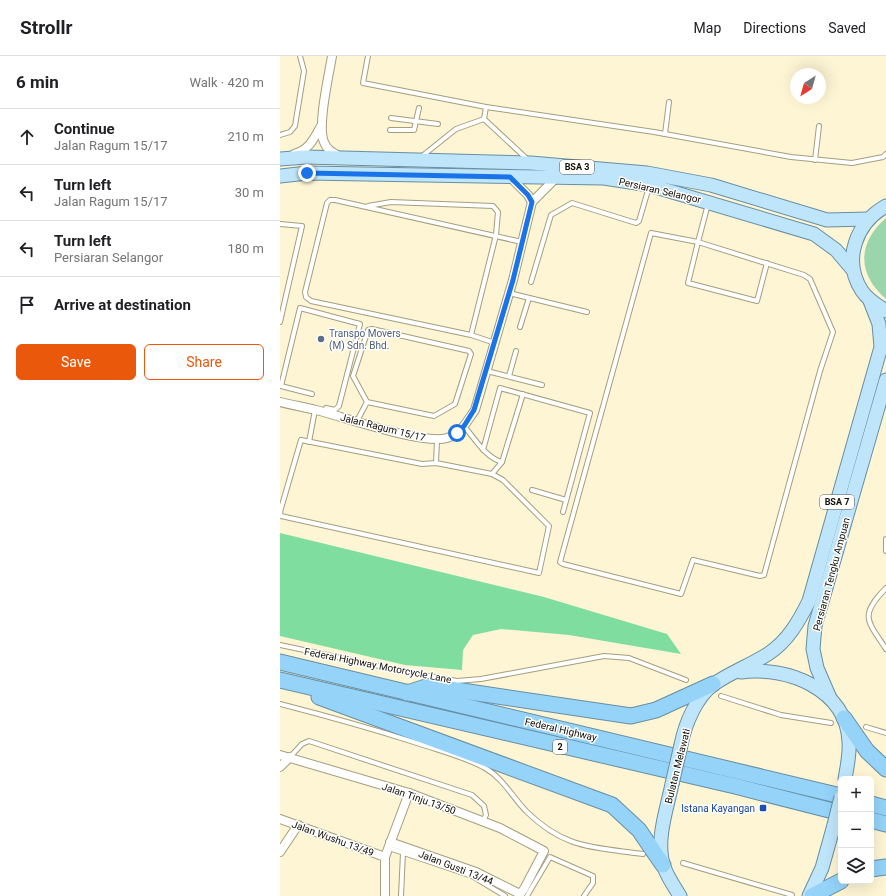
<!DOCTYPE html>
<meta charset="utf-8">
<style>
body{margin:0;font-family:Roboto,sans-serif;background:#f6f6f6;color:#202124}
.controls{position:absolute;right:12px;bottom:12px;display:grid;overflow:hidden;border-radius:6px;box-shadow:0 4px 16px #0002}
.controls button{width:36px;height:36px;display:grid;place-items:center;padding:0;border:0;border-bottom:1px solid #e0e0e0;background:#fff;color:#202124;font:20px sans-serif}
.compass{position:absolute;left:510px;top:12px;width:36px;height:36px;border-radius:50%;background:#fff;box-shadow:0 4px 16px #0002;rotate:217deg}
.stop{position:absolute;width:12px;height:12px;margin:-9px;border:3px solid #1a73e8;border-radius:50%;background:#fff}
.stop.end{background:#1a73e8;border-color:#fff;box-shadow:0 1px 4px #0008}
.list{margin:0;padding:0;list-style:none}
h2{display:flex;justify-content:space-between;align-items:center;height:52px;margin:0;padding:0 16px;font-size:17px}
h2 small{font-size:13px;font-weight:400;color:#757577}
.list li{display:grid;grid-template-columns:26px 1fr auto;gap:12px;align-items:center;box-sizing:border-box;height:56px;padding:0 16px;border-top:1px solid #e0e0e0}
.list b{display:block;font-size:15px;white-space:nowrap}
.list p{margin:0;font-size:13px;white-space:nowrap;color:#757577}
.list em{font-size:13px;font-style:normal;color:#757577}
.actions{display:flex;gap:8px;padding:12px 16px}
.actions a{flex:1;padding:9px 0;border:1px solid #ea580c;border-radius:6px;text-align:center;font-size:14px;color:#ea580c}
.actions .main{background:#ea580c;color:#fff}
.icon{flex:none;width:22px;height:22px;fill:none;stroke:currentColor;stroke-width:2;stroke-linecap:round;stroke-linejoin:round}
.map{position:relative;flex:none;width:606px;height:840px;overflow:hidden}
header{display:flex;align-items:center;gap:24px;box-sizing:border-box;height:56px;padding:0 20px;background:#fff;border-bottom:1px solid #e0e0e0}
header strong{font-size:19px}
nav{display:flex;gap:22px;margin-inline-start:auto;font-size:14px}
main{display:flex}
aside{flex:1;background:#fff}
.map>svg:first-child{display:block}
</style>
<header>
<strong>Strollr</strong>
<nav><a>Map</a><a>Directions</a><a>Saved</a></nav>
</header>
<main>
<aside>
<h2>6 min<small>Walk · 420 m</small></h2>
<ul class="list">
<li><svg class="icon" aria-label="ahead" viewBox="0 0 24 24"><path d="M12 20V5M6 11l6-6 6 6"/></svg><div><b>Continue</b><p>Jalan Ragum 15/17</p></div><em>210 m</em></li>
<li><svg class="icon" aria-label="left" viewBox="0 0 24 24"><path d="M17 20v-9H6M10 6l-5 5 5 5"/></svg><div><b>Turn left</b><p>Jalan Ragum 15/17</p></div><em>30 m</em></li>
<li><svg class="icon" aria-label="left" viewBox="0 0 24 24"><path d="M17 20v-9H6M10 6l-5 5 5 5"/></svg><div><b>Turn left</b><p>Persiaran Selangor</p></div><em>180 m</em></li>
<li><svg class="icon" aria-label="arrive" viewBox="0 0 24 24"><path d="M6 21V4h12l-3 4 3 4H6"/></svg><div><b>Arrive at destination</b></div></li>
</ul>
<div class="actions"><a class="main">Save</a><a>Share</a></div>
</aside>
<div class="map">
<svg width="606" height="840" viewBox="0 0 606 840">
<rect width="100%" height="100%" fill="#fdf5d3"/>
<!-- green -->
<path fill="#9ad5ac" d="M606 162V243C577 218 577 187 606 162Z"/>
<!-- forest -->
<polygon fill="#7fdda0" points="0,477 264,541 387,578 401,598 289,579 221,573 193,579 183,594 182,614 125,609 0,580"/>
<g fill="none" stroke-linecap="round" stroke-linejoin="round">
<!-- lane casing -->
<g stroke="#a59e7e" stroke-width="6">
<g id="lane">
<polyline points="88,0 83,27 206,51 374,76 511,101 572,107 603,101 606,98"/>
<polyline points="111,62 158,68"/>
<polyline points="204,63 206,51"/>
<polyline points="110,74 134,74 139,52"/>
<polyline points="385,78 389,46"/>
<polyline points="0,79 10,76 15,70 24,15 20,0"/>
<polyline points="141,101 176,73 204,63 247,103"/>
<polyline points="535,104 539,70"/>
<polyline points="428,148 418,186 524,219 530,223 553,276 540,315 484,519 480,520 413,504 401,538 283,508 280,506 371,177 418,186 408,227 477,245 487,207"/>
<polyline points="88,150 111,146 213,150 218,156 216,179 191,279"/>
<polyline points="0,168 22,170 0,266"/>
<polyline points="251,226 271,159 292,147 356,167 359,165 369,131"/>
<polyline points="229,237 307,256"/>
<polyline points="240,271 249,242"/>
<polyline points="215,287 191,279 31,245 26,241 25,236 47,147 50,144 55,144 242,186"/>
<polyline points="207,315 262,329"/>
<polyline points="229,320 236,295"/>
<polyline points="32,338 1,330 20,252 80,268 59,350 55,354 46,352 46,357"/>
<polyline points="77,365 87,346 154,360 175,348 191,298 189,295 92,273 88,274 73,320 87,346"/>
<path d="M184 370C195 383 206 402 222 406L243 338"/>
<polyline points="29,386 35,354"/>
<polyline points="203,394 220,332 310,357 283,456"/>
<polyline points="156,407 212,418 223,424 269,470 259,517 1,460 0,456 21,384 142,408 156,407 157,384"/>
<polyline points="212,418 222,406"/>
<polyline points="252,434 286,444"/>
<polyline points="606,483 606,495"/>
<path d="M606 532C579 560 587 564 606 593"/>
<polyline points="0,589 132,617 177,625 201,623 324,600 349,602 406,624"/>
<polyline points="441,640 501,659 551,667"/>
<path d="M0 648C47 660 93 673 140 688 161 695 185 701 205 712 223 722 233 742 247 756 285 793 313 791 363 798"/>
<polyline points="586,671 606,677"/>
<polyline points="10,701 22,688 29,685 192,739 204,750 206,759 203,765"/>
<polyline points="109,792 192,820 225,840"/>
<polyline points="403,807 512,839"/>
<polyline points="121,840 123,797"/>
<polyline points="247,840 270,801 313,820 313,827 304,840"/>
</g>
</g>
<!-- street casing -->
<g stroke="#a59e7e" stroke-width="10">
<g id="street">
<path d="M52 0C49 19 37 70 44 86 47 94 52 96 59 100"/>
<path d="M14 98C29 94 34 83 41 70"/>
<polyline points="230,121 248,139 252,146"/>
<path d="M0 346C12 349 24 351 36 354 64 361 143 389 167 382 181 378 187 365 195 354L233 224 252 146 277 121"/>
<polyline points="0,699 129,737 220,772 264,795 244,833 241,837 238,837 196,816 110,786"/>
<polyline points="0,711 10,701"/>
<polyline points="0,763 105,801"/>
<polyline points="0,796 18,769"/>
<polyline points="105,840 105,801 129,737"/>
</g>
</g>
<!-- primary casing -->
<g stroke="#678ea3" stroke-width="15">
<g id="primary">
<polyline points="0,103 26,101 251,107 367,117 431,129 547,164 588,163"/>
<polyline points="0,120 27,117 324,122 369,129 534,178 556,194 573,214"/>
<path d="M606 150C576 167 562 204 582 235 588 244 597 249 606 255"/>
<path d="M461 616C507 610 567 633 569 686 570 698 567 711 565 723"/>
<polyline points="550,642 537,612 533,593 535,570 606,324"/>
<path d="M401 689C405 668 416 641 434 628 451 616 471 609 488 598 508 585 519 565 529 545L601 291 599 268 590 245"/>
<path d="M392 728C387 753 375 785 384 811 388 822 394 830 400 840"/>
<polyline points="529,840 542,812 554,769"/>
</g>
</g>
<!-- highway casing -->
<g stroke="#678ea3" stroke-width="17">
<g id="highway">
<polyline points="0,606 561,740"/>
<polyline points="0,624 455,730 561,757"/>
<polyline points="127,637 149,630 351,660 376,654 433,628"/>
<polyline points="39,641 332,749 359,774 383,809"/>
<polyline points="564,662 587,695 606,713"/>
<polyline points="591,748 606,752"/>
<polyline points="591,764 606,768"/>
<polyline points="591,813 606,811"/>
<polyline points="532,840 561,825"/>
</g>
</g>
<!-- lane -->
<use href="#lane" stroke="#fff" stroke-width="4"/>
<!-- street -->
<use href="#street" stroke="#fff" stroke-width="8"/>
<!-- primary -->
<use href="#primary" stroke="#bfe5fb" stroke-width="13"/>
<!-- highway -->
<use href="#highway" stroke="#95d3f9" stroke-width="15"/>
<!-- primary-bridge casing -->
<g stroke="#678ea3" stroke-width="15" stroke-linecap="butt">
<g id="primary-bridge">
<polyline points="392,728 401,689"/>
<polyline points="554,769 561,741"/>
</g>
</g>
<!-- primary-bridge -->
<use href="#primary-bridge" stroke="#bfe5fb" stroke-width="13"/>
</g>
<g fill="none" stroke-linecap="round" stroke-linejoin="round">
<!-- route -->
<polyline stroke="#1a73e8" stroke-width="5" points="27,117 230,121 248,139 252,146 233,224 194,354 184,370 177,377"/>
</g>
<!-- markers -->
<circle fill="#5c6f8a" stroke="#fff" stroke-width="1.5" cx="41" cy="283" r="4"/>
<rect fill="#1a4fb4" stroke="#fff" stroke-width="1.5" x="479" y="748" width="8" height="8" rx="2"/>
<g text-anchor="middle" stroke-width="3" stroke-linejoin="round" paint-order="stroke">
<!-- shield labels -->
<g fill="#fff" stroke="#58564f" stroke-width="1">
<rect x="280" y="104" width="34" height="14" rx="3"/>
<rect x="540" y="439" width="34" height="14" rx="3"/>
<rect x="273" y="684" width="14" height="14" rx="3"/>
</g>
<g font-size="9" font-weight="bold" fill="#110e04">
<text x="297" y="114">BSA 3</text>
<text x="557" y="449">BSA 7</text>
<text x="280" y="694">2</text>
</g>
<!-- street labels -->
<g font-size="10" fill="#110e04" stroke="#fff">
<text transform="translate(380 134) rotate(13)" y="4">Persiaran Selangor</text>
<text transform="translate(103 371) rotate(14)" y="4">Jalan Ragum 15/17</text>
<text transform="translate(551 518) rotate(-75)" y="4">Persiaran Tengku Ampuan</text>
<text transform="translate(98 609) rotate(11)" y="4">Federal Highway Motorcycle Lane</text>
<text transform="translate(281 673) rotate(13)" y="4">Federal Highway</text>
<text transform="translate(397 710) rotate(-76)" y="4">Bulatan Melawati</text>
<text transform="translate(139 742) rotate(19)" y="4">Jalan Tinju 13/50</text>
<text transform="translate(53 782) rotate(20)" y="4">Jalan Wushu 13/49</text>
<text transform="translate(176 811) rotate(21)" y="4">Jalan Gusti 13/44</text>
</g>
<!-- service labels -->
<g font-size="10" fill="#4e5e75" stroke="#fff" text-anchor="start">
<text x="49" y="281">Transpo Movers<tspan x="49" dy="12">(M) Sdn. Bhd.</tspan></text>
</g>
<!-- transit labels -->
<g font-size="10" fill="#164399" stroke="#fff" text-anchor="end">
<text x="475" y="756">Istana Kayangan</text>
</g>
</g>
</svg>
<div class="controls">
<button>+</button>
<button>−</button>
<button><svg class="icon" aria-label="layers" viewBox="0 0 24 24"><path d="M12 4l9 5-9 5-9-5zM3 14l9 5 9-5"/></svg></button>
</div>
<svg class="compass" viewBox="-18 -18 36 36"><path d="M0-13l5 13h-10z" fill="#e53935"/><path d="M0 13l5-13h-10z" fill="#757577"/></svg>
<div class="stop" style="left:177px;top:377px"></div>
<div class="stop end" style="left:27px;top:117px"></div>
</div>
</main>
